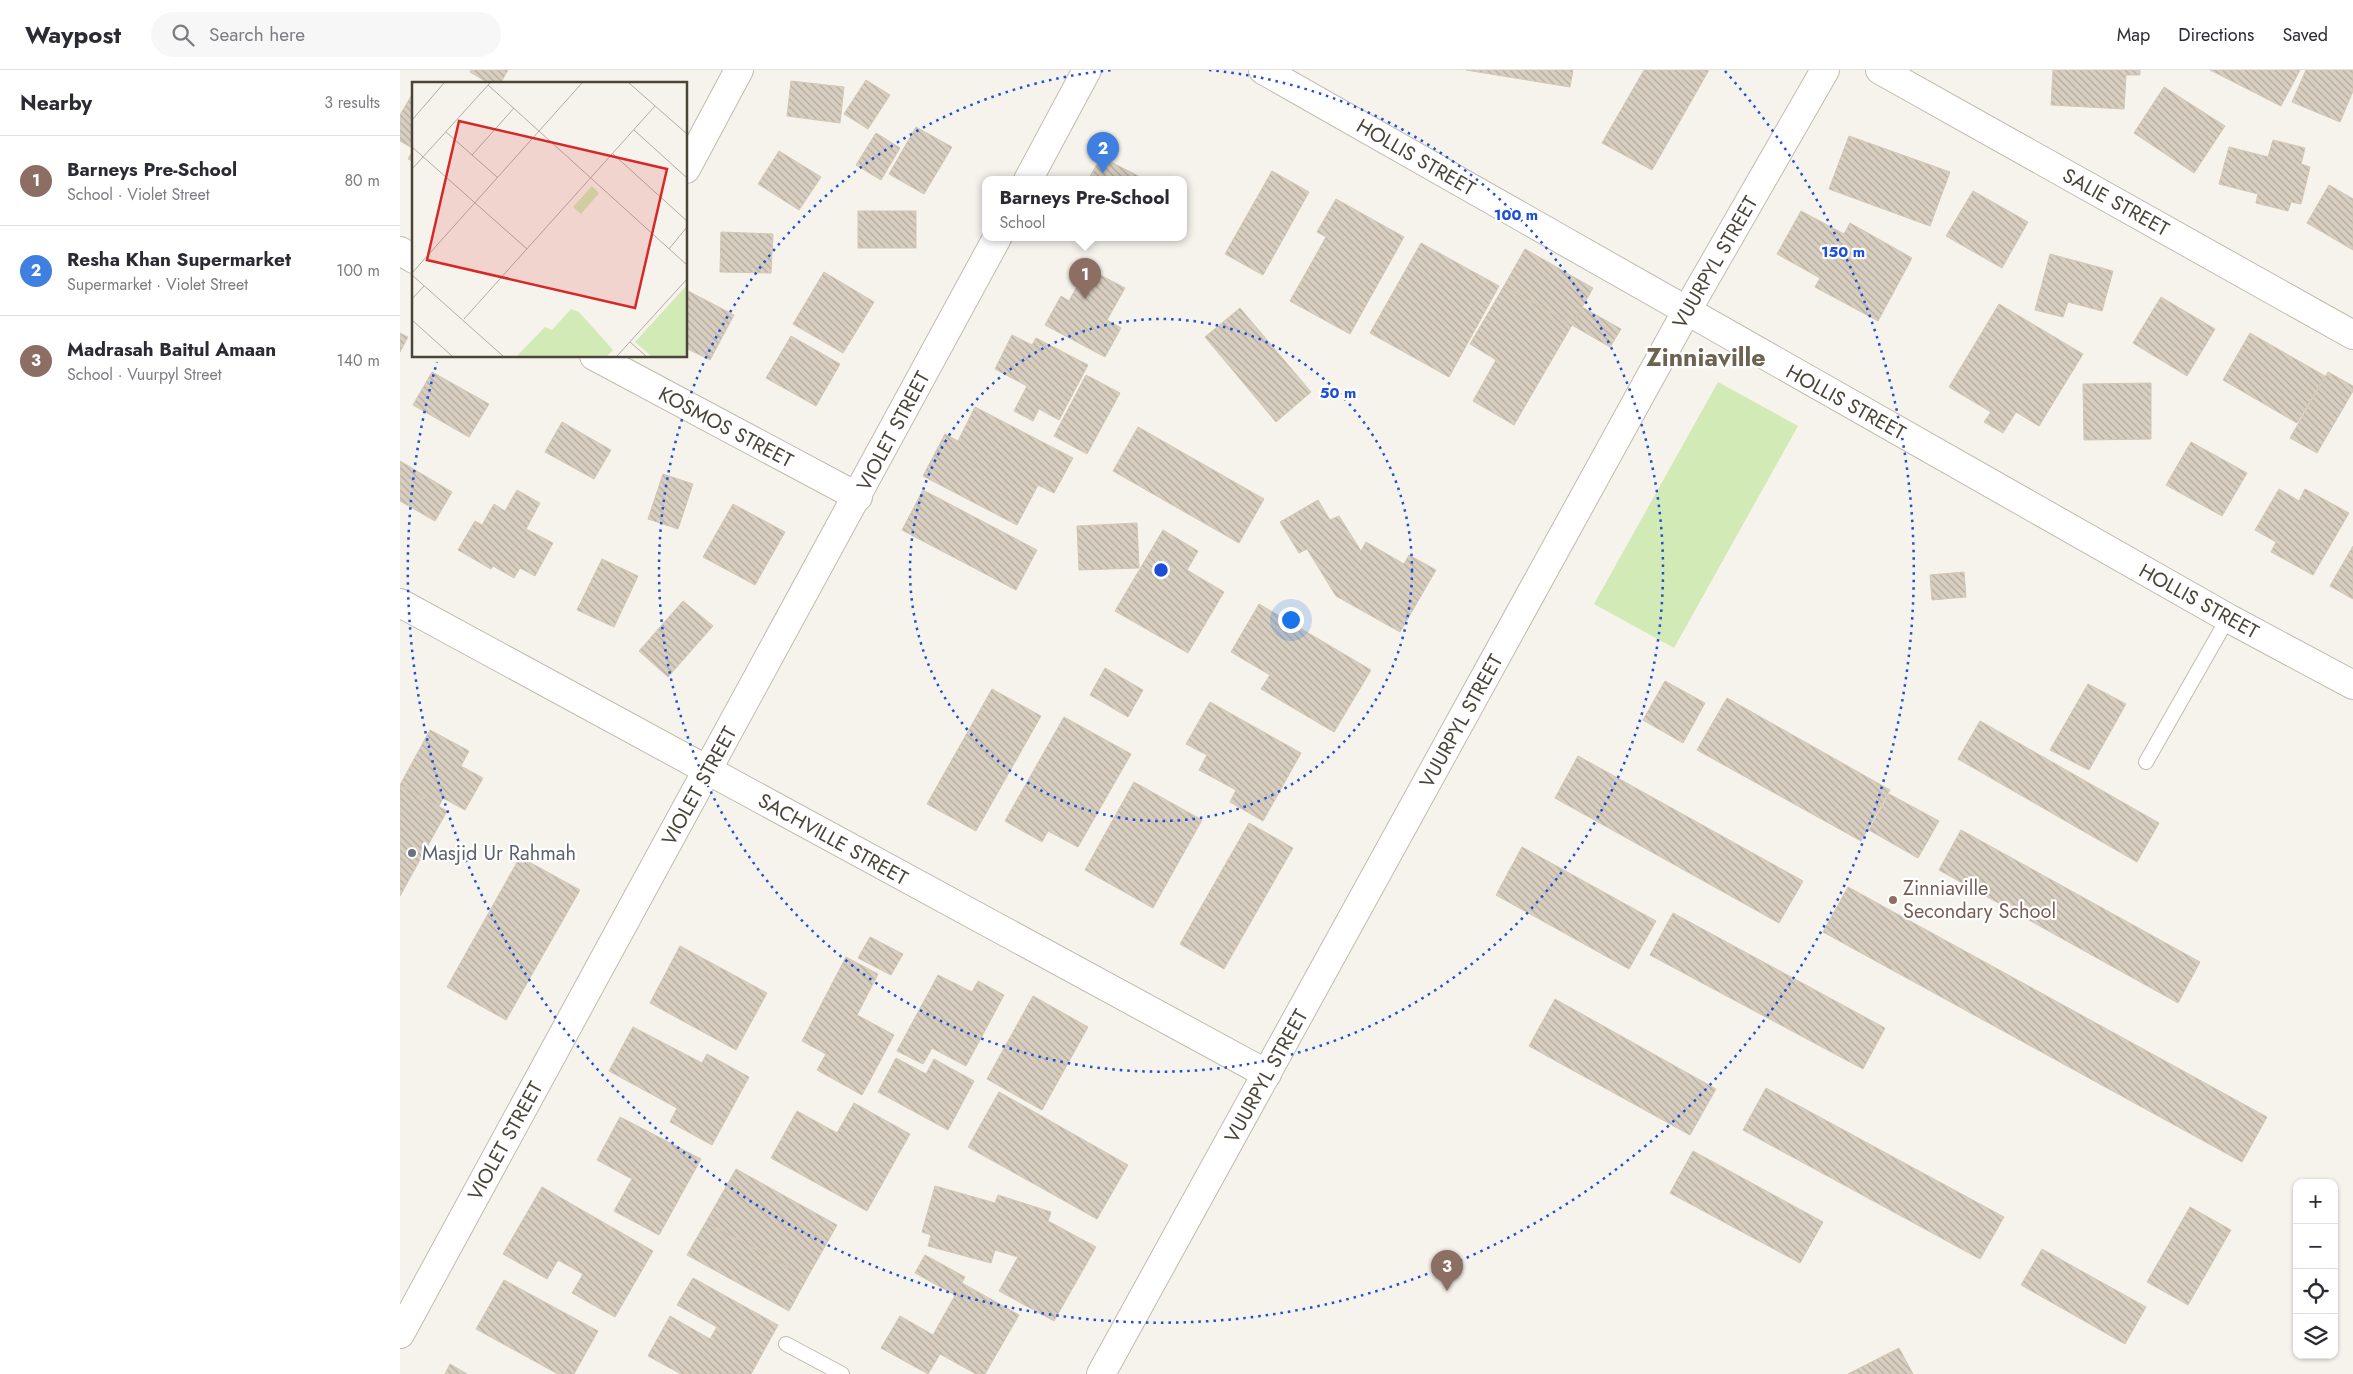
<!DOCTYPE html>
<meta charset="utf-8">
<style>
body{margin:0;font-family:Jost,sans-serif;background:#f7f7f7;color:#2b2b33}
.controls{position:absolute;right:15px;bottom:15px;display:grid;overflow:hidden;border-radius:10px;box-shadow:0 1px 4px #0004}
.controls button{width:45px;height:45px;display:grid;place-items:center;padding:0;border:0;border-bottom:1px solid #e1e1e2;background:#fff;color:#2b2b33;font:25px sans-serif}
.you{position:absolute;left:890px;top:549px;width:18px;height:18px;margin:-12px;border:4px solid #fff;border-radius:50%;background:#1a73e8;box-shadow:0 0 0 8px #1a73e833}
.badge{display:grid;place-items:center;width:32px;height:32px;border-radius:50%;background:#1a73e8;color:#fff;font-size:16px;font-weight:700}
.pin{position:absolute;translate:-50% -41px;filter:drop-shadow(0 1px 2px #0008)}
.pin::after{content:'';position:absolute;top:26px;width:18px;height:15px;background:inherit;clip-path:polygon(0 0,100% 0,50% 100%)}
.popup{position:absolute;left:582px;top:106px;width:205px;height:65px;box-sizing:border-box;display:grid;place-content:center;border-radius:10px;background:#fff;filter:drop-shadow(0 1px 4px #0005);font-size:16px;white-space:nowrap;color:#7c7c81}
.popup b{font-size:19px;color:#2b2b33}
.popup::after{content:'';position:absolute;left:50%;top:100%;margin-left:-10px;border:10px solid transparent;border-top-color:#fff}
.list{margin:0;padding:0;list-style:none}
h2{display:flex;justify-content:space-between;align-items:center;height:65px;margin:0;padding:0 20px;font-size:21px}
h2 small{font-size:16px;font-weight:400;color:#7c7c81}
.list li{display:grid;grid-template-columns:32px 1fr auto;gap:15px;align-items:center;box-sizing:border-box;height:90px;padding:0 20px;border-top:1px solid #e1e1e2}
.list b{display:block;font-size:19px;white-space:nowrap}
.list p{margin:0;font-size:16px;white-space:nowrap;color:#7c7c81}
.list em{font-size:16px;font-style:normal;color:#7c7c81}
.icon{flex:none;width:28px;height:28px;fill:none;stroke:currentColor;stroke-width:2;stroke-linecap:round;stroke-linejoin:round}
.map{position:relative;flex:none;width:1953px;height:1304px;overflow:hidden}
header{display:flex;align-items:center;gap:30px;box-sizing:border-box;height:70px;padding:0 25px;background:#fff;border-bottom:1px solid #e1e1e2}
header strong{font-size:24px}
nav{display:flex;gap:28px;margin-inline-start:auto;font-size:18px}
.search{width:350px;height:45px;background:#f7f7f7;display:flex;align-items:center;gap:12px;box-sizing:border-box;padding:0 18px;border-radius:28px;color:#7c7c81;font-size:19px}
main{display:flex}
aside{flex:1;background:#fff}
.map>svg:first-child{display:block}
</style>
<header>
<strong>Waypost</strong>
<div class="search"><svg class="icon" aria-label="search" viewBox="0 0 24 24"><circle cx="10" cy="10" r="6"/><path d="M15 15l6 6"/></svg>Search here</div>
<nav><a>Map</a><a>Directions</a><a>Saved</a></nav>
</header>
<main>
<aside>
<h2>Nearby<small>3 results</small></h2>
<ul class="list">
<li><span class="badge" style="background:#8d6e63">1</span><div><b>Barneys Pre-School</b><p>School · Violet Street</p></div><em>80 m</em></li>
<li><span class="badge" style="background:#3f7fe0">2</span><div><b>Resha Khan Supermarket</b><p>Supermarket · Violet Street</p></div><em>100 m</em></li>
<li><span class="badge" style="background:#8d6e63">3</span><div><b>Madrasah Baitul Amaan</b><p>School · Vuurpyl Street</p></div><em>140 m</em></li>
</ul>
</aside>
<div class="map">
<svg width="1953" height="1304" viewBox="0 0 1953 1304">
<defs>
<pattern id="building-back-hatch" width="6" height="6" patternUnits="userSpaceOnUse" patternTransform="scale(1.25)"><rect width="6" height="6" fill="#d8cfc1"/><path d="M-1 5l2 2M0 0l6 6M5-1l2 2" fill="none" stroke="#b1aa9e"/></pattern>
</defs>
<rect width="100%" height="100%" fill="#f6f3ec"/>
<!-- green -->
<polygon fill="#d2eab5" points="1318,312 1398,356 1274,578 1194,534"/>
<!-- building -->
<g fill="url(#building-back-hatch)" stroke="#d3c7b4">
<polygon points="71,0 108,0 100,14 90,14 70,2"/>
<polygon points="1066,0 1173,0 1170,17"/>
<polygon points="1244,0 1309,0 1252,100 1202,73"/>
<polygon points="1653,0 1740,0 1740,5 1726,5 1724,39 1651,35"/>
<polygon points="1810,0 1900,0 1881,36"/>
<polygon points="1906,0 1953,0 1953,21 1940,52 1892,32"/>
<polygon points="466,10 490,25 468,59 444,44"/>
<polygon points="391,11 444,17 440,53 387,46"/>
<polygon points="1764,17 1825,56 1794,103 1734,63"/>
<polygon points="14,21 14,92 8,89 14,79 0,71 0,45"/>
<polygon points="516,57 552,77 524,124 489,104"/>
<polygon points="476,63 500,78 481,110 456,95"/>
<polygon points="1449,66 1550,102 1530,156 1429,119"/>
<polygon points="1873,70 1905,78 1901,94 1910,97 1901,134 1891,132 1888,141 1856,133 1858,124 1819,114 1829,77 1868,87"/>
<polygon points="379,81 421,107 399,140 358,114"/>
<polygon points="701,87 746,110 688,110"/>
<polygon points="872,101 909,122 863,205 825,184"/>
<polygon points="1929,115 1953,129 1953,180 1907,153"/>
<polygon points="1573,121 1628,152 1602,198 1546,166"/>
<polygon points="936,129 1004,167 950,264 890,231 926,167 917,162"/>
<rect x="458" y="141" width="58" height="37"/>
<polygon points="1401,141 1444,164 1450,153 1512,188 1478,251 1415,217 1420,208 1377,184"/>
<polygon points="321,162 373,164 371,203 320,202"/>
<polygon points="1021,173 1099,216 1049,307 970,263"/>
<polygon points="1125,179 1193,218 1172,255 1104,216"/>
<polygon points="1650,184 1713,201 1702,241 1668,232 1663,247 1635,240"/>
<polygon points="687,198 725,218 707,250 721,258 705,287 645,255 661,226 669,231"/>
<polygon points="424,202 474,232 443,283 393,254"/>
<polygon points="1104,216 1172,255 1114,355 1073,331 1096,290 1070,274"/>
<polygon points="286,220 334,245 310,290 286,278"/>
<polygon points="1761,227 1815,259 1787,306 1733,273"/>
<polygon points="1599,234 1683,284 1639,356 1616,342 1603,363 1584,352 1591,342 1549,317"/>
<polygon points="1182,237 1221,259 1210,277 1172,255"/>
<polygon points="840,238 911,322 876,352 805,267"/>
<polygon points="0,263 8,267 0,282"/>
<polygon points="1850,263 1925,306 1897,353 1823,310"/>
<polygon points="612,265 632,275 636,268 688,295 659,350 639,339 633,351 614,341 627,316 595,299"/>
<polygon points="391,266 440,294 416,336 366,308"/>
<polygon points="32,302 89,334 69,367 13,335"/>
<polygon points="1928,302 1953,316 1953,321 1917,383 1890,368"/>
<polygon points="686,305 720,323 687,384 654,366"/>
<polygon points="1751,313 1751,369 1684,370 1683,314"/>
<polygon points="575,337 673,388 654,423 638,415 617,455 523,406 545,364 558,371"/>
<polygon points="162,352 211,380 194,409 145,382"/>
<polygon points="738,357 864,429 839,473 713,401"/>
<polygon points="1791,372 1847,403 1822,446 1766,415"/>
<polygon points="0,391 52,422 35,451 0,431"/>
<polygon points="263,404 293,414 278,459 248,449"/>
<polygon points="1879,419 1899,431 1905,419 1949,443 1913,505 1871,482 1876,472 1855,460"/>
<polygon points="117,420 140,433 126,459 153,473 135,506 120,498 114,508 93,496 91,499 58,480 75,451 82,455 94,434 105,441"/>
<polygon points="523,420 637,480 616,520 502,460"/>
<polygon points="918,430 930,450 939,446 961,481 966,472 1004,494 1009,485 1036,500 1000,562 936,526 907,479 899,483 880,452"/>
<polygon points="333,434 385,462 355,515 303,487"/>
<polygon points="737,453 739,498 679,500 677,456"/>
<polygon points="763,460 798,481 787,500 824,522 788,583 715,541"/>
<polygon points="1953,476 1953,529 1930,516"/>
<polygon points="202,489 238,506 214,557 177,540"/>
<polygon points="1564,502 1566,527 1532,530 1530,505"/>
<polygon points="283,531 313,556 268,607 239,581"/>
<polygon points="859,534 971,600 934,662 861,619 870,605 831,582"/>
<polygon points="705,598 743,620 728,647 690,625"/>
<polygon points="1265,611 1305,633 1283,673 1243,650"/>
<polygon points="1688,614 1726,634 1689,700 1650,680"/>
<polygon points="592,619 641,646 576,761 527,734"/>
<polygon points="1327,628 1490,720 1461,771 1297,680"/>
<polygon points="810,632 901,683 863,751 830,732 836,720 799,700 807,685 786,674"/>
<polygon points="664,647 731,684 678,777 648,761 642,772 605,751"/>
<polygon points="1580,651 1759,753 1737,792 1558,689"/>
<polygon points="30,660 69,681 61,696 83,708 65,740 43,728 39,736 0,715"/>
<polygon points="1178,686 1403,811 1379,853 1155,728"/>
<polygon points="734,712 802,750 753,838 685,800"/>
<polygon points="0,715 47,741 0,826"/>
<polygon points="1489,724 1539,751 1518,788 1469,760"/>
<polygon points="849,753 893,778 824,899 780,874"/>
<polygon points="1561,760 1800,892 1778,933 1539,800"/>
<polygon points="1122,777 1256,851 1229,899 1096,825"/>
<polygon points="120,787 180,820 106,950 47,917"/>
<polygon points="1448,817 1867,1047 1842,1092 1423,862"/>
<polygon points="1273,843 1485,958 1463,999 1250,885"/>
<polygon points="470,867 503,884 491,905 458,888"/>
<polygon points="280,876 367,923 336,980 250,933"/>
<polygon points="446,887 478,904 457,945 494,965 462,1025 417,1000 426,984 402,971"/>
<polygon points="538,905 572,922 578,911 604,925 566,996 532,978 523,994 497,981"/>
<polygon points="633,926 688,957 642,1040 587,1009"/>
<polygon points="1155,929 1316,1019 1290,1065 1129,976"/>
<polygon points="233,957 302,993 307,984 349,1007 312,1075 270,1052 277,1038 209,1001"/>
<polygon points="496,988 526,1004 534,989 574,1011 548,1060 478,1022"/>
<polygon points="1366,1018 1604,1147 1580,1189 1343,1060"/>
<polygon points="599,1022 728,1095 697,1149 568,1077"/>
<polygon points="454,1033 510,1064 467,1141 371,1088 397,1041 437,1063"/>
<polygon points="220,1047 301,1089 259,1165 214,1141 232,1109 197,1090"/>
<polygon points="1293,1081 1423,1152 1400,1193 1270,1123"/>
<polygon points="336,1099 437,1155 407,1208 306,1152"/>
<polygon points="535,1116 595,1133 598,1125 651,1142 648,1151 696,1177 654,1251 599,1221 618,1187 595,1180 591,1193 528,1176 531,1165 522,1162"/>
<polygon points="142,1117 253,1181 215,1247 172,1223 183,1204 158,1190 147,1209 103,1184"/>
<polygon points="1790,1137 1831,1160 1788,1235 1747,1212"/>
<polygon points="306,1152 407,1208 389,1241 287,1185"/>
<polygon points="1642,1179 1746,1237 1725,1274 1621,1215"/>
<polygon points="525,1185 565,1207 555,1225 515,1203"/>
<polygon points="293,1208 378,1255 351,1304 281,1304 248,1286 270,1246 310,1269 317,1257 277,1235"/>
<polygon points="104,1210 198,1261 174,1304 158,1304 76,1259"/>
<polygon points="562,1213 619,1245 585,1304 576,1304 540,1284 528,1304 481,1278 500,1246 533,1265"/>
<polygon points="1499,1278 1513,1304 1448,1304"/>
<polygon points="50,1294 67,1304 45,1304"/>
</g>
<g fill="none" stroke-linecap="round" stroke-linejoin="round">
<!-- service casing -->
<g stroke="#c2bbae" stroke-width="16">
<g id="service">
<polyline points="1746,692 1828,548"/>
<polyline points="386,1274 442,1304"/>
</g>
</g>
<!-- minor casing -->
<g stroke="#c2bbae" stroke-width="30">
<g id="minor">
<polyline points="863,0 1828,548 1953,615"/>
<polyline points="1480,0 1953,265"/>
<polyline points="286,99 339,0"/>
<polyline points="628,110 687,0"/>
<polyline points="0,181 14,189"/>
<polyline points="194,286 458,427"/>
<polyline points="0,533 867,1004"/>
<polyline points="0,1264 597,168"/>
<polyline points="701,1304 1286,242 1425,0"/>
</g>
</g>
<!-- service -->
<use href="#service" stroke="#fff" stroke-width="14"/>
<!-- minor -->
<use href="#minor" stroke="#fff" stroke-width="28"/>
</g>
<!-- distance rings -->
<g fill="none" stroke="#1d4ed8" stroke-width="2.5" stroke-dasharray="2.5 5">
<circle cx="761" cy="500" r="251"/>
<path d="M809 0A502 502 0 1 1 713 0"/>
<path d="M1325 1A753 753 0 1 1 37 292"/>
</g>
<!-- markers -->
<circle fill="#6b7280" stroke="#fff" stroke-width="2" cx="12" cy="783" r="5"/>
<circle fill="#8d6e63" stroke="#fff" stroke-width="2" cx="1493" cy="830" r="5"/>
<g text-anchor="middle" stroke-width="4.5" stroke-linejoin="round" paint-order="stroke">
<!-- street labels -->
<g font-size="20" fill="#4b4439" stroke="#fff">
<text transform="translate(1016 87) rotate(30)" y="7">HOLLIS STREET</text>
<text transform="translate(1716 132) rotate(29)" y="7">SALIE STREET</text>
<text transform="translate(1315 192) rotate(-60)" y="7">VUURPYL STREET</text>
<text transform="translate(1446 332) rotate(29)" y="7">HOLLIS STREET</text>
<text transform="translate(326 357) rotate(28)" y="7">KOSMOS STREET</text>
<text transform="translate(493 361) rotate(-62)" y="7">VIOLET STREET</text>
<text transform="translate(1799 531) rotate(29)" y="7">HOLLIS STREET</text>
<text transform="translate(1061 651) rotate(-61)" y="7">VUURPYL STREET</text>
<text transform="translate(299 716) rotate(-61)" y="7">VIOLET STREET</text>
<text transform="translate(433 769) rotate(29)" y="7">SACHVILLE STREET</text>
<text transform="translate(866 1006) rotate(-61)" y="7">VUURPYL STREET</text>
<text transform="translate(105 1071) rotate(-61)" y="7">VIOLET STREET</text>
</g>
<!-- worship labels -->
<g font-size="20" fill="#5b616d" stroke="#fff" text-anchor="start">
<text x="22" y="790">Masjid Ur Rahmah</text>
</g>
<!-- education labels -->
<g font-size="20" fill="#785e54" stroke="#fff" text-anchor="start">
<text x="1503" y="825">Zinniaville<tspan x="1503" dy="23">Secondary School</tspan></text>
</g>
<!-- district labels -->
<g font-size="25" font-weight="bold" fill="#6e6250" stroke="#fff">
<text x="1306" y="296">Zinniaville</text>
</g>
</g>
<!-- overview -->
<g transform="translate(12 12)">
<rect width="275" height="275" fill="#f6f3ec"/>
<path d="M180 104 187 111 169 132 161 125ZM275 203V274H239L223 260ZM159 227 167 230 201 268 195 274H105L133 245 140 248Z" fill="#d2eab5"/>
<path fill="none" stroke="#b2ada4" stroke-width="1" d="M217 1 275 52M76 3 275 183M0 38 32 1M222 48 275 96M34 50 85 95M0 65 115 167M201 72 275 139M60 73 102 26M0 87 78 1M257 167 275 145M0 191 170 1M0 193 91 274M0 217 12 204M52 237 243 24M0 238 40 274M218 260 234 274M205 274 275 197"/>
<path fill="#d62828" fill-opacity="0.15" stroke="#d62828" stroke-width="2.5" d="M47 39 255 87 223 226 15 178Z"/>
<rect width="275" height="275" fill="none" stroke="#4b4439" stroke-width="2.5"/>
</g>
<circle cx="761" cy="500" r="8" fill="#1d4ed8" stroke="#fff" stroke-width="2.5"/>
<g font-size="15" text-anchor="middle" font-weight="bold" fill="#1d4ed8" stroke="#fff" stroke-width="4.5" stroke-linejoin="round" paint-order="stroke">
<text x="1116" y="150">100 m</text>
<text x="1443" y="187">150 m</text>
<text x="938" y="328">50 m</text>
</g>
</svg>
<div class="controls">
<button>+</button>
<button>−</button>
<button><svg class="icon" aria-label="locate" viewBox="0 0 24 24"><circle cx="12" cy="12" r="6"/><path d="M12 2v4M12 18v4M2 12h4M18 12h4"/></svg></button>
<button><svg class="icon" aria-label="layers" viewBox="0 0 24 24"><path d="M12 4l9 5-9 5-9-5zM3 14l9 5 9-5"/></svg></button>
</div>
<div class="you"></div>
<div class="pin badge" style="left:685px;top:229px;background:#8d6e63">1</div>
<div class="popup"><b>Barneys Pre-School</b>School</div>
<div class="pin badge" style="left:703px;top:103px;background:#3f7fe0">2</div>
<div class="pin badge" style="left:1047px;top:1221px;background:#8d6e63">3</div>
</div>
</main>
